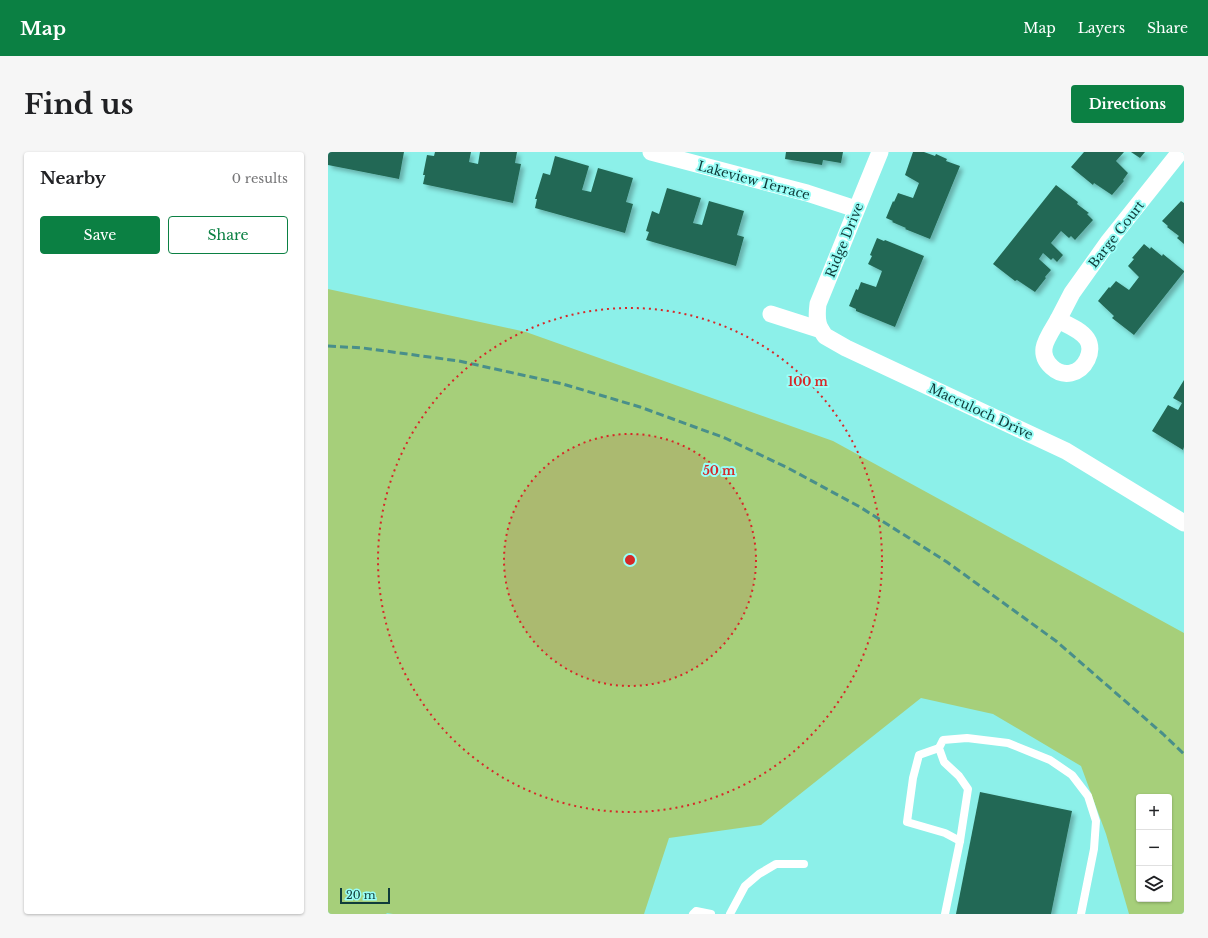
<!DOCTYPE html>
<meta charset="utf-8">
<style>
body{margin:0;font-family:"Libre Baskerville",serif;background:#f6f6f6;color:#202124}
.controls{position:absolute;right:12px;bottom:12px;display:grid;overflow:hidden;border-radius:4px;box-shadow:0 1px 3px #0004}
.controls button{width:36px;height:36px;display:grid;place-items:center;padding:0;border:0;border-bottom:1px solid #e0e0e0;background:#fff;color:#202124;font:20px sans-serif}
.scale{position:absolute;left:12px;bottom:10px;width:50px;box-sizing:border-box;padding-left:4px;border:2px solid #103c3a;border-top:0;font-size:11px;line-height:14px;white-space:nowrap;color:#103c3a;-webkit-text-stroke:3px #99fef7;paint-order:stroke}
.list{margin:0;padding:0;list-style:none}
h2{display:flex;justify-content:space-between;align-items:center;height:52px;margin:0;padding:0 16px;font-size:17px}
h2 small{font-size:13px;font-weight:400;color:#757577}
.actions{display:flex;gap:8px;padding:12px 16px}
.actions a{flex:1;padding:9px 0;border:1px solid #0b8043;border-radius:4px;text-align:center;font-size:14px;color:#0b8043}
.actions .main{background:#0b8043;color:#fff}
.icon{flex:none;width:22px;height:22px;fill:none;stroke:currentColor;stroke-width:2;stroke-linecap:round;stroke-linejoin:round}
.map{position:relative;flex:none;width:856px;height:762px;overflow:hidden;border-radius:4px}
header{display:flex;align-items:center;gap:24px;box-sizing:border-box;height:56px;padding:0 20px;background:#0b8043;color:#fff}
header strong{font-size:19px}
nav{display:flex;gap:22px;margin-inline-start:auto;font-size:14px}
.intro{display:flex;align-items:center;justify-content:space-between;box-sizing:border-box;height:96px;padding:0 24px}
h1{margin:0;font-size:28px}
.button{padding:10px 18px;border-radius:4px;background:#0b8043;color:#fff;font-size:14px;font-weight:700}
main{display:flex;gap:24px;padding:0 24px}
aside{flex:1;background:#fff;border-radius:4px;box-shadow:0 1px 3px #0004}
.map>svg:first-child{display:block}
</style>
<header>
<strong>Map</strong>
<nav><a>Map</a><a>Layers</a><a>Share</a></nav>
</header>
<div class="intro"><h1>Find us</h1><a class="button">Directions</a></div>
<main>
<aside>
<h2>Nearby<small>0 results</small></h2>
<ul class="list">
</ul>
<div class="actions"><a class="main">Save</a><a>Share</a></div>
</aside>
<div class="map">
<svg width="856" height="762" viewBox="0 0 856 762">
<defs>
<filter id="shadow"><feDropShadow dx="3.5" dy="3.5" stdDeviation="2" flood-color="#0004"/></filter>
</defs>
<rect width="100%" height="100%" fill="#8cf0e9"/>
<!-- green -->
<path fill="#a6cf7a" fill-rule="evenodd" d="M0 137 198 180 505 289 856 481V762H801L778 682 753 614 665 562 593 546 433 673 341 686 316 762H65L59 761 58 762H0ZM811 645H841V747H811Z"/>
<!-- building -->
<g fill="#246854" filter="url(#shadow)">
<polygon points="0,0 76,0 71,27 0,13"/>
<polygon points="107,0 143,0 141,10 150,12 152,0 189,0 187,11 193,12 185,51 95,32 97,23 95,23 99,3 106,4"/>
<polygon points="458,0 515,0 513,11 495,8 494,13 457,7"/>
<polygon points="585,0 596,0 607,4 608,2 619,7 618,9 632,14 602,87 577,77 578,76 564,70 565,69 558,66 565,49 566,50 570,41 585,46 591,31 577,23"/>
<polygon points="756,0 796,0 788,9 800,21 795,28 796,29 784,43 766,31 765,33 743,15"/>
<polygon points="803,0 817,0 812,6"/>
<polygon points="227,4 261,14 254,38 263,40 270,16 305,26 298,50 305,52 297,81 207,56 209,47 207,47 215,21 222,23"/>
<polygon points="728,33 750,50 749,52 761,61 759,62 765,68 747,88 743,84 741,86 733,79 723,91 735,103 729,110 725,106 723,108 715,101 711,107 723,118 717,125 718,126 707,140 689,128 687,129 665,112"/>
<polygon points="339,36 373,46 365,71 374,73 381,49 416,59 409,83 416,85 408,114 318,88 321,80 318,79 324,59 331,62"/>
<polygon points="853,49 856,51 856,92 849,86 851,84 839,75 840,74 834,69"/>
<polygon points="549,86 556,89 557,88 596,104 567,175 528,159 528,157 521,154 528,137 530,138 533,130 548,135 554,119 540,112 544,104 542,103"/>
<polygon points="816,92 822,97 823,95 834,104 835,102 856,119 856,120 806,183 784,166 786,164 770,149 781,135 782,136 788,129 801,138 811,125 800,114 806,107 804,106"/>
<polygon points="856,228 856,295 855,298 824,279 840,253 850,258 854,251 845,246"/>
<polygon points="652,640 744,659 723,762 628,762"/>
</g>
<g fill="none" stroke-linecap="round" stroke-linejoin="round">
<!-- lane -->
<g stroke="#fff" stroke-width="8">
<polyline points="611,596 591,603 585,626 579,670 617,681 632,689"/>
<polyline points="365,762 368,759 383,762"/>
<polyline points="402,762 417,734 431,722 448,712 476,712"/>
<polyline points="617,762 632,689 640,637 631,624 616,610 611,596 615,588 639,586 680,591 722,608 744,623 760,644 768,669 766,697 753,762"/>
</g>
<!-- street -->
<g stroke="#fff" stroke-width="17">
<polyline points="323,0 479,41 528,57"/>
<polyline points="443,162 493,178 497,184 518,196 738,299 856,371"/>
<polyline points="730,168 744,141 781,89 852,0"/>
<path d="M730 168C740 173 753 178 759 187 767 199 757 218 743 221 729 224 714 210 716 196 717 188 726 175 730 168Z"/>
<path d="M493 178C488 170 489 160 490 152L552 0"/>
</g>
<!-- rail -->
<polyline stroke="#498f8a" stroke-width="3" stroke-dasharray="8 4" stroke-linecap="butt" points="0,194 35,196 131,209 235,232 312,255 397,286 460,316 532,355 619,410 728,489 835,582 856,602"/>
</g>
<!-- distance rings -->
<circle cx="302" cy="408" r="126" fill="#d62828" fill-opacity=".12"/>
<g fill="none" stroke="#d62828" stroke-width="2" stroke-dasharray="2 4">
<circle cx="302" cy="408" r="126"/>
<circle cx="302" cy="408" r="252"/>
</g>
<g text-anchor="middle" stroke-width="4" stroke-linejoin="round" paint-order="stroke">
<!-- street labels -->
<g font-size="13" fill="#103c3a" stroke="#99fef7">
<text transform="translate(426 28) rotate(15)" y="5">Lakeview Terrace</text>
<text transform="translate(788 82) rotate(-52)" y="5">Barge Court</text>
<text transform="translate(516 88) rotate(-68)" y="5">Ridge Drive</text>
<text transform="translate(653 259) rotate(25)" y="5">Macculoch Drive</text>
</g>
</g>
<circle cx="302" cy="408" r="6" fill="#d62828" stroke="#99fef7" stroke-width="2"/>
<g font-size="12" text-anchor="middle" font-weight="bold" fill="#d62828" stroke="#99fef7" stroke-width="4" stroke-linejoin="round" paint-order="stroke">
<text x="480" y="234">100 m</text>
<text x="391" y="323">50 m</text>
</g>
</svg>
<div class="controls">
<button>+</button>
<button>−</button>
<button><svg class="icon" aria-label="layers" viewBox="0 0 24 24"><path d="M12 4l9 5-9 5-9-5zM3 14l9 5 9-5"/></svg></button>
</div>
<div class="scale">20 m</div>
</div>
</main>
